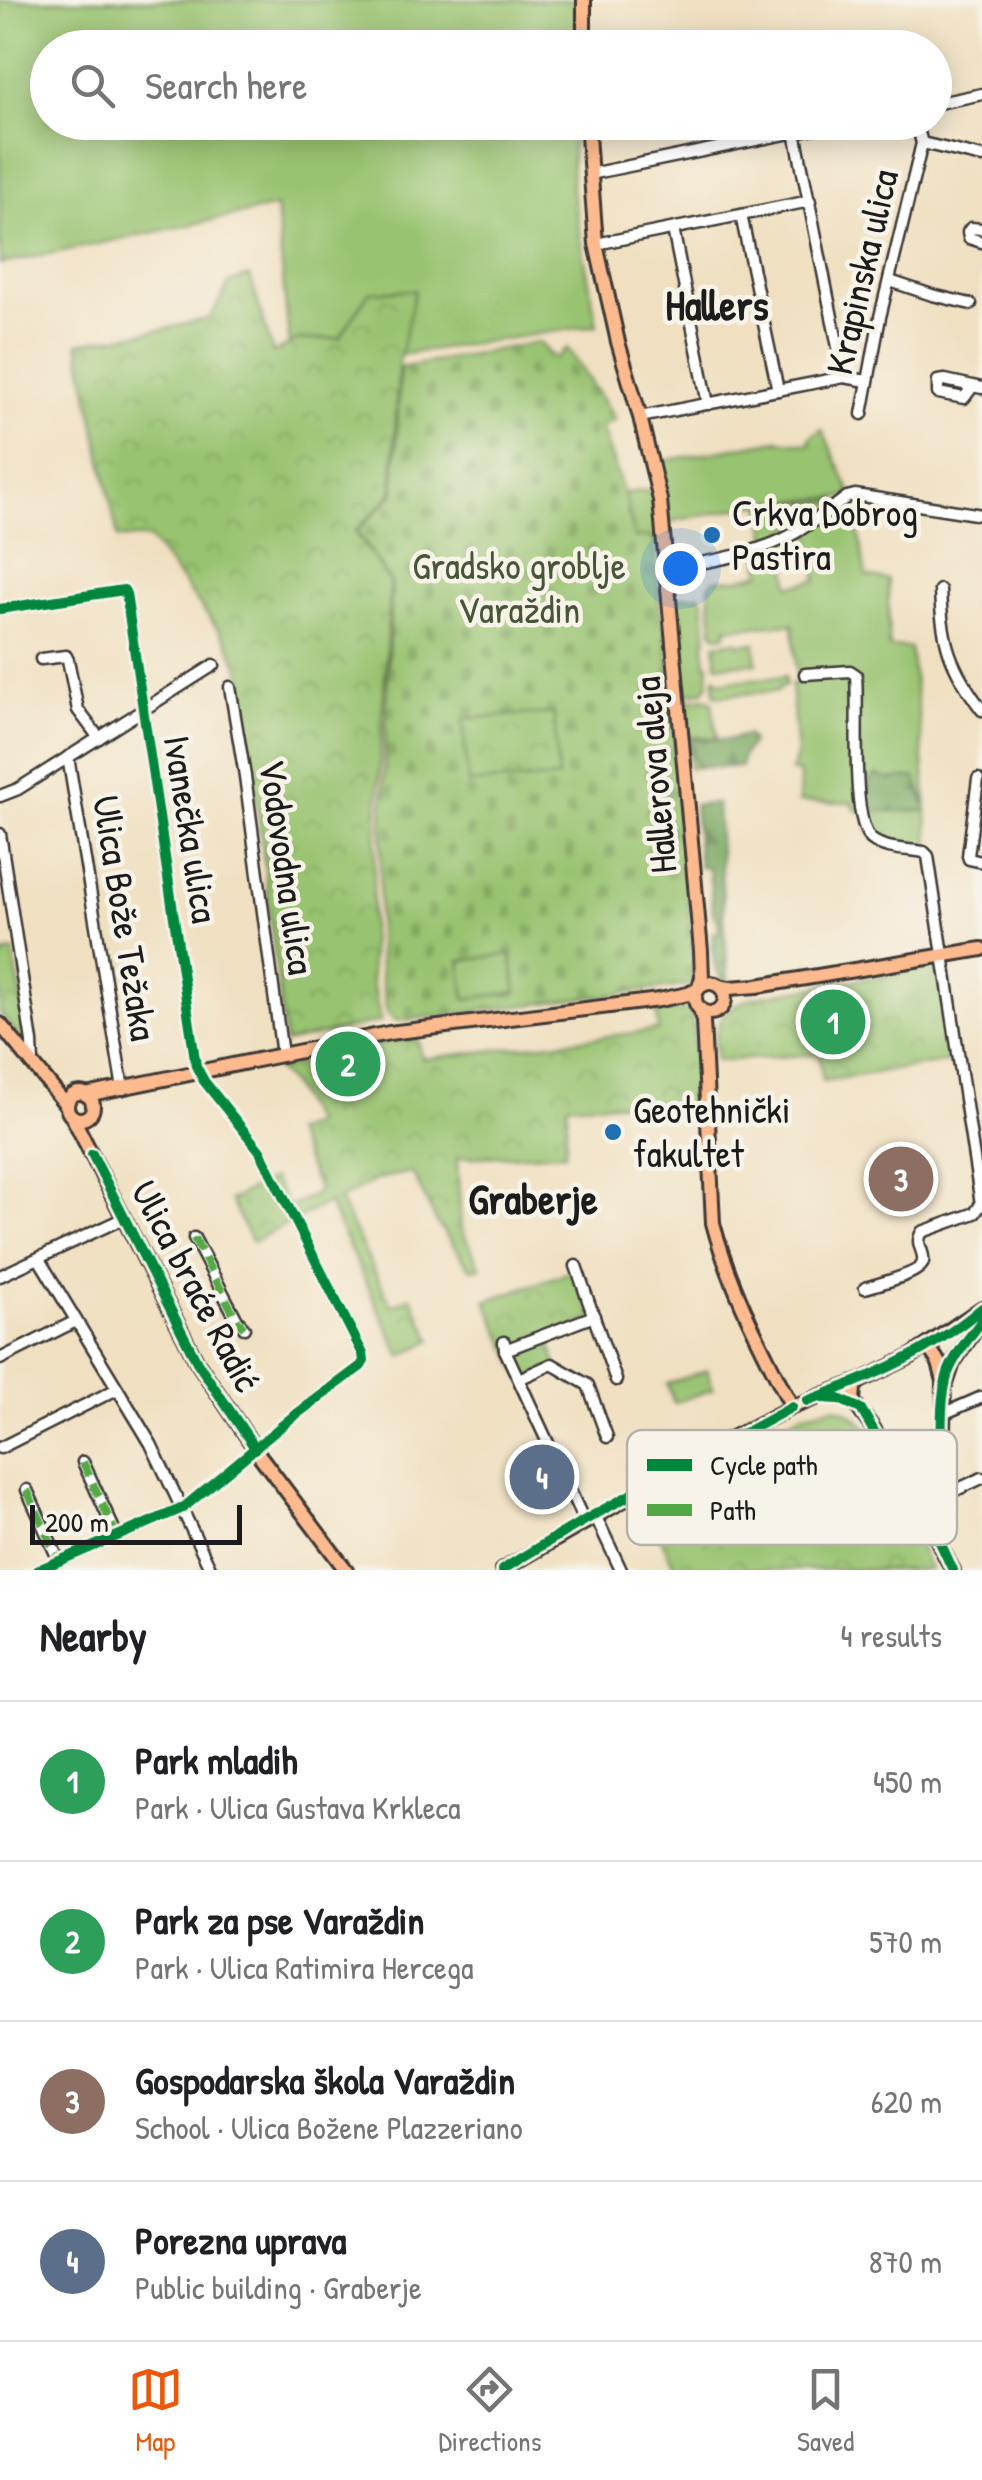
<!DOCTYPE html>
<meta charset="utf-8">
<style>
body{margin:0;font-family:"Patrick Hand",sans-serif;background:#f6f6f6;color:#202124}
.scale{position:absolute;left:30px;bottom:25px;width:212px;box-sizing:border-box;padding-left:10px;border:5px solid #1c1c1c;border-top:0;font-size:28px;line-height:35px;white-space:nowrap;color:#1c1c1c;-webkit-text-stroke:8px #f7f3e8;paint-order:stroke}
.you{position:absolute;left:680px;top:568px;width:35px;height:35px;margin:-25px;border:8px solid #fff;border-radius:50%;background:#1a73e8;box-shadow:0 0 0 15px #1a73e833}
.badge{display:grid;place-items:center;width:65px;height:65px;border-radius:50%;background:#ea580c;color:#fff;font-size:32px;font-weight:700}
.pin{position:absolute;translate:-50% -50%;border:5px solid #fff;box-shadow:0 2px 10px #0006}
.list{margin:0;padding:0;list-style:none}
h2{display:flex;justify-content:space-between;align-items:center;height:130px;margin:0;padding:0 40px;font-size:42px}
h2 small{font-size:32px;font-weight:400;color:#757577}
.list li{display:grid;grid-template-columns:65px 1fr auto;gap:30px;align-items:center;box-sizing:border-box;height:160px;padding:0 40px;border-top:2px solid #e0e0e0}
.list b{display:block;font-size:38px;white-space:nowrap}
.list p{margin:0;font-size:32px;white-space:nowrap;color:#757577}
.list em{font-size:32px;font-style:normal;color:#757577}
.icon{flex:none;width:55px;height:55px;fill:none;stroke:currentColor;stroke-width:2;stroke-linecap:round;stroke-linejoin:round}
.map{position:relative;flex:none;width:982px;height:1570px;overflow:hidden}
.search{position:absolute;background:#fff;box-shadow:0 5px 25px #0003;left:30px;right:30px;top:30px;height:110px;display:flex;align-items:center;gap:25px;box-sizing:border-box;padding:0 35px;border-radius:55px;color:#757577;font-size:38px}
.sheet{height:770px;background:#fff}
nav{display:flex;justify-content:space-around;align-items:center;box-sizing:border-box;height:140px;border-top:2px solid #e0e0e0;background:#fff;font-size:28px;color:#757577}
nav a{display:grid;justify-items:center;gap:5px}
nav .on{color:#ea580c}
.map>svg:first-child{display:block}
</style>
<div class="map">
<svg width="982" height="1570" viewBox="0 0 982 1570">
<defs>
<pattern id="forest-firs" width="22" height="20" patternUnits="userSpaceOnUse" patternTransform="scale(2.5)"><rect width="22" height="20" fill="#7aa962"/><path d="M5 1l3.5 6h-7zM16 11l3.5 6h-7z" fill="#638950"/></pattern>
<pattern id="cemetery-stones" width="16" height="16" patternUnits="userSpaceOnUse" patternTransform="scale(2.5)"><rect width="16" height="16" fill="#98c370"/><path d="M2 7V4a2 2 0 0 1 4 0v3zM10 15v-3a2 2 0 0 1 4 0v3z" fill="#82a760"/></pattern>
<pattern id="park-crowns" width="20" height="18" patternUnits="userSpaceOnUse" patternTransform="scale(2.5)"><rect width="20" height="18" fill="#98c370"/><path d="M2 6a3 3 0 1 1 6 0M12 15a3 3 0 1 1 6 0" fill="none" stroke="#82a760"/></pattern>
</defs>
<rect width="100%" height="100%" fill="#f7f3e8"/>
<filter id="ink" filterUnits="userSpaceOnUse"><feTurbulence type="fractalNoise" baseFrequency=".01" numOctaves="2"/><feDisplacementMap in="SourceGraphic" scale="20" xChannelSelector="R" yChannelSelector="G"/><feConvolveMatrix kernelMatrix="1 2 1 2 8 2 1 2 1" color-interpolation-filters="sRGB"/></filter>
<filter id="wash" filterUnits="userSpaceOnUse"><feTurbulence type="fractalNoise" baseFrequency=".0048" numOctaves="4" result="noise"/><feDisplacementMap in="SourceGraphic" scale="40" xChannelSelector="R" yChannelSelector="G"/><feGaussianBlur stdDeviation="2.25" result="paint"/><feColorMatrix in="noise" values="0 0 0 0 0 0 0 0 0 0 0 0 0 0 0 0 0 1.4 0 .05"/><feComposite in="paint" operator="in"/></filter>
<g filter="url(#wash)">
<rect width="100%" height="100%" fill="#f0e0c1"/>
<!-- grass -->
<g fill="#98c370" stroke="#5a7046" stroke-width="2.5">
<polygon points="0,0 578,0 576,47 48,48 48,122 573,123 571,185 597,325 292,371 276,207 0,264"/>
<polygon points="822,429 851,493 844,497 769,502 668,522 658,462 778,440 810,444 810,437"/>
<polygon points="651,490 653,491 659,539 655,542 653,539 635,538 623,493"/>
<polygon points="853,498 866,576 888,580 889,647 910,648 921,735 927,807 915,777 890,780 907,809 927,811 929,846 876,837 870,832 865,811 855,810 853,803 799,802 800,773 791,772 797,753 791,685 797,684 793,624 726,628 726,635 718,636 713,632 709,586 714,580 738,579 761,573 759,554 783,547 790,586 817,580 810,527"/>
<polygon points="838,500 775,539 770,537 768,542 762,506"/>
<polygon points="699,595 703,600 707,641 704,642 706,664 709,664 708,686 702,692 684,694 675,598"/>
<polygon points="737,641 739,644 755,643 757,663 717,665 715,644"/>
<polygon points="785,676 786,685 779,688 778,691 715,696 714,680 716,677 718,682 778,677 779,679"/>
<polygon points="706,698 712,702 717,738 692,737 693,757 699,767 690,768 685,701"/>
<polygon points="511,954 517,992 465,999 459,961"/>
<polygon points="707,1370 713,1389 674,1403 667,1384"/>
</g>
<!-- forest -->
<g fill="url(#forest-firs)" stroke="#4b623f" stroke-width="2.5">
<polygon points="747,735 752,742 742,757 741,767 699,767 693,757 692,737 727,740"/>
<path d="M876 775 890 780 915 777 927 811H865C861 795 863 785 876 775Z"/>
<polygon points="717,804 728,981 721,979 714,965 712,933 719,932 718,921 713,913 709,868 699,866 694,805"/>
</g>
<!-- cemetery -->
<path fill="url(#cemetery-stones)" stroke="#5a7046" stroke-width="2.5" fill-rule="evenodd" d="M539 342 555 359 567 348 615 419 601 427 627 503 635 538 649 536 655 542 661 623 666 627 695 979 690 985 397 1021 388 1015C381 989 379 963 378 936L391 582 357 531 394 494 400 368ZM511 954 517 992 465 999 460 961Z"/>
<!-- park -->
<g fill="url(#park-crowns)" stroke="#5a7046" stroke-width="2.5">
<polygon points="250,276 273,353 298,340 340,338 369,292 415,290 399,361 392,494 355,531 390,582 371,931 371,979 381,1021 285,1043 242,674 227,641 149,538 118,538 78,343 165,329 210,318 230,282"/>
<polygon points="527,714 554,714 558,778 468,783 463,719"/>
<polygon points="13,951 29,1037 23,1042 0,1013 0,955"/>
<path d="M940 966 951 1061 823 1081 819 1054 716 1061C713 1026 719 1008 755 997Z"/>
<polygon points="656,1010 690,1011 693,1017 696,1105 666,1106 665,1102 568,1104 565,1153 457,1158 461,1229 481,1267 471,1269 437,1223 412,1172 380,1178 339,1200 392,1306 411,1297 432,1340 401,1356 328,1203 252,1242 230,1200 273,1179 288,1207 312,1196 319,1190 293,1132 314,1124 290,1083 277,1070 391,1042 418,1038 422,1059 658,1030"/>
<polygon points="575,1270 593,1319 548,1336 557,1365 523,1381 486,1301"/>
<path d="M833 1407C870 1413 885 1460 901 1490L892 1494 931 1570H676L642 1498 804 1413Z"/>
</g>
</g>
<g filter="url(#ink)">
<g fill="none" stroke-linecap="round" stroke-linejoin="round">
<!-- minor casing -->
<g stroke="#3c3935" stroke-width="15">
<g id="minor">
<polyline points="934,104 982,94"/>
<polyline points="916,122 922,143 982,157"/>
<polyline points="795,132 844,377 867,381"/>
<polyline points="590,174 844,122"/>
<polyline points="741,215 778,390"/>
<polyline points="673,229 708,404"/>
<polyline points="982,229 971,228 968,232 969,238 982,242"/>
<polyline points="596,244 810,201"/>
<polyline points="890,281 932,295 971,304"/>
<polyline points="973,386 964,398 938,393 938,381 945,380 982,388"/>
<polyline points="862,414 880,317 922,143"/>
<polyline points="640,417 844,377"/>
<path d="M667 569C711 561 756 555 795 533 813 522 831 509 847 497L855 495 982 515"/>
<path d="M940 590C942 643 950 667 982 710"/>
<polyline points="0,609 117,591 124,590 126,594 196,1066 204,1081 260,1151 363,1354 364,1361 361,1366 290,1419 183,1508 38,1570"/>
<polyline points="41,659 66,656 68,660 78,710 99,738"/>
<path d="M805 674 850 671 856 675C859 708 850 819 871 839 884 850 908 849 924 852L928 856 981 1204 975 1213 922 1232C914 1246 925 1249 923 1262 921 1274 877 1284 865 1288"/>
<polyline points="230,687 245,776 282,1055"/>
<polyline points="68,757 123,1089"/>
<polyline points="978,779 968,856 969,859 982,862"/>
<polyline points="0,796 18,789 214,665"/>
<polyline points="0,834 32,1042 33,1064"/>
<polyline points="194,1238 237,1320 244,1328"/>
<polyline points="39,1259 151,1444 211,1570"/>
<polyline points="576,1266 616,1380"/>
<polyline points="0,1276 124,1218"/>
<polyline points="504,1342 505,1350 584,1521"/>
<polyline points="505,1350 594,1316"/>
<polyline points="0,1359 76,1321"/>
<polyline points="519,1379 552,1364 588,1385 607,1437"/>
<polyline points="943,1414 982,1397"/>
<polyline points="0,1448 117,1389"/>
<polyline points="83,1462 117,1536"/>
<polyline points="941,1489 954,1491 982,1478"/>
<polyline points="27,1490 59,1561"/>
<polyline points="595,1515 621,1570"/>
</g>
</g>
<!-- major casing -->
<g stroke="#3c3935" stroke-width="18">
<g id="major">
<polyline points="584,48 584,0"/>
<polyline points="587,122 596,244 618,342 640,417 660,500 701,951 702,977 699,987"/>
<circle cx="710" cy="998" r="15"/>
<polyline points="719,986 729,988 757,986 982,949"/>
<path d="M700 1009 703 1021 713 1223C730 1288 762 1348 792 1407"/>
<polyline points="0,1024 67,1106"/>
<circle cx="80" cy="1106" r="13"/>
<polyline points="86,1095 389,1033 659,1000 688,994 698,989"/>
<polyline points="72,1116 197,1362 260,1456 346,1570"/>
<path d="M928 1346 939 1363 944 1381 942 1483C939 1492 932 1497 929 1505 924 1518 946 1557 953 1570"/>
<polyline points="860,1381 854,1387 853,1401 873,1428 908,1490 919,1498 931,1499 938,1495"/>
<polyline points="946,1384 953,1363 982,1320"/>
<polyline points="502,1570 730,1439 792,1407 860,1381 910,1357 982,1308"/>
</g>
</g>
<!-- minor -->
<use href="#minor" stroke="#fff" stroke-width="10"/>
<!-- major -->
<use href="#major" stroke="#fcba8e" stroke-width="12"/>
<!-- quiet -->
<g stroke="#52a943" stroke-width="8" stroke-dasharray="15 8" stroke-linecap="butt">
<polyline points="194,1238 237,1320 244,1328"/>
<polyline points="83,1462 117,1536"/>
<polyline points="27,1490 59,1561"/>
</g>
<!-- cycleway casing -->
<g stroke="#f7f3e8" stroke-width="16">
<g id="cycleway">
<polyline points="0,609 117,591 124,590 126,594 196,1066 204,1081 260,1151 363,1354 364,1361 361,1366 290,1419 183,1508 38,1570"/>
<polyline points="92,1154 197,1362 255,1448"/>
<path d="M822 1398 839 1399 861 1409 908 1490C917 1500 926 1501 938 1495"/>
<path d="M807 1401C869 1378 931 1352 982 1308"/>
<path d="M502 1570C596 1510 695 1461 792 1407"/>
<path d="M953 1570 930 1521 928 1508 941 1489 942 1483C944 1447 937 1408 948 1373 955 1354 971 1336 982 1320"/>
</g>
</g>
<!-- cycleway -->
<use href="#cycleway" stroke="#00873e" stroke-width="10"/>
</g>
</g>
<!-- markers -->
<g fill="#1f6fb2" stroke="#f7f3e8" stroke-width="4">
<circle cx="712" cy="535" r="10"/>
<circle cx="613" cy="1132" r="10"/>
</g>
<g text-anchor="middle" stroke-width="9" stroke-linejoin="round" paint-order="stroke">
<!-- street labels -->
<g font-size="38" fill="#1c1c1c" stroke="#f7f3e8">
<text transform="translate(862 272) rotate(-77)" y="13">Krapinska ulica</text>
<text transform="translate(655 775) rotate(-95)" y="13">Hallerova aleja</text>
<text transform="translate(191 829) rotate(81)" y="13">Ivanečka ulica</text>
<text transform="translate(287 867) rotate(82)" y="13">Vodovodna ulica</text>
<text transform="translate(125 918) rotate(81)" y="13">Ulica Bože Težaka</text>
<text transform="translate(196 1286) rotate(62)" y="13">Ulica braće Radić</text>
</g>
<!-- poi labels -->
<g font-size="38" fill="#1c1c1c" stroke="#f7f3e8" text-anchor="start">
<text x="732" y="526">Crkva Dobrog<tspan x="732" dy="44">Pastira</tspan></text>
<text x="633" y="1123">Geotehnički<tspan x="633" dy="44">fakultet</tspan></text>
</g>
<!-- park labels -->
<g font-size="38" fill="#475639" stroke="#f7f3e8">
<text x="519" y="579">Gradsko groblje<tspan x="519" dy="44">Varaždin</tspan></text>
</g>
<!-- quarter labels -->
<g font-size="42" font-weight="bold" fill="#1c1c1c" stroke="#f7f3e8">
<text x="717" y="320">Hallers</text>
<text x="533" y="1214">Graberje</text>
</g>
</g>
<!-- legend -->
<rect x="627" y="1430" width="330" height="115" rx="15" fill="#f7f3e8" stroke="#b5b2ab" stroke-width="2.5"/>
<rect x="647" y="1459" width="45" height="12" fill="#00873e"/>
<rect x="647" y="1504" width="45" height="12" fill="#52a943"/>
<g font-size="28" fill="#1c1c1c">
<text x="710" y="1475">Cycle path</text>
<text x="710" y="1520">Path</text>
</g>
</svg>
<div class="scale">200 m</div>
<div class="you"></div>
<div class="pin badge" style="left:833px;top:1022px;background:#2e9e5b">1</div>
<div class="pin badge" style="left:348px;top:1064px;background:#2e9e5b">2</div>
<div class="pin badge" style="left:901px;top:1179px;background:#8d6e63">3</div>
<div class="pin badge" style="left:542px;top:1477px;background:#5c6f8a">4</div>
<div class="search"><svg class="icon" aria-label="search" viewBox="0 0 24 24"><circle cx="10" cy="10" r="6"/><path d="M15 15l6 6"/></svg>Search here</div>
</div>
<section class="sheet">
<h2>Nearby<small>4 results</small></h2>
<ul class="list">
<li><span class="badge" style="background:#2e9e5b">1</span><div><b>Park mladih</b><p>Park · Ulica Gustava Krkleca</p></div><em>450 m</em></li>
<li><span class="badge" style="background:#2e9e5b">2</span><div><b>Park za pse Varaždin</b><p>Park · Ulica Ratimira Hercega</p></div><em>570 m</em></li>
<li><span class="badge" style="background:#8d6e63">3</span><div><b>Gospodarska škola Varaždin</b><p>School · Ulica Božene Plazzeriano</p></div><em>620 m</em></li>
<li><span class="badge" style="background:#5c6f8a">4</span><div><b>Porezna uprava</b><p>Public building · Graberje</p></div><em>870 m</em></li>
</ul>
</section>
<nav>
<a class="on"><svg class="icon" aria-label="map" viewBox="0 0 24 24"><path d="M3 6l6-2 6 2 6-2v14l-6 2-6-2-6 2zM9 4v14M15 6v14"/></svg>Map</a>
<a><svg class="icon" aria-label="directions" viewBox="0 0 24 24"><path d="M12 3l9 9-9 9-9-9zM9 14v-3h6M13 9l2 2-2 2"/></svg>Directions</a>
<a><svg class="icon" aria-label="saved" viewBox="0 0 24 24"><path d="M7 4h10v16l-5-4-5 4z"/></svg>Saved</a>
</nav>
